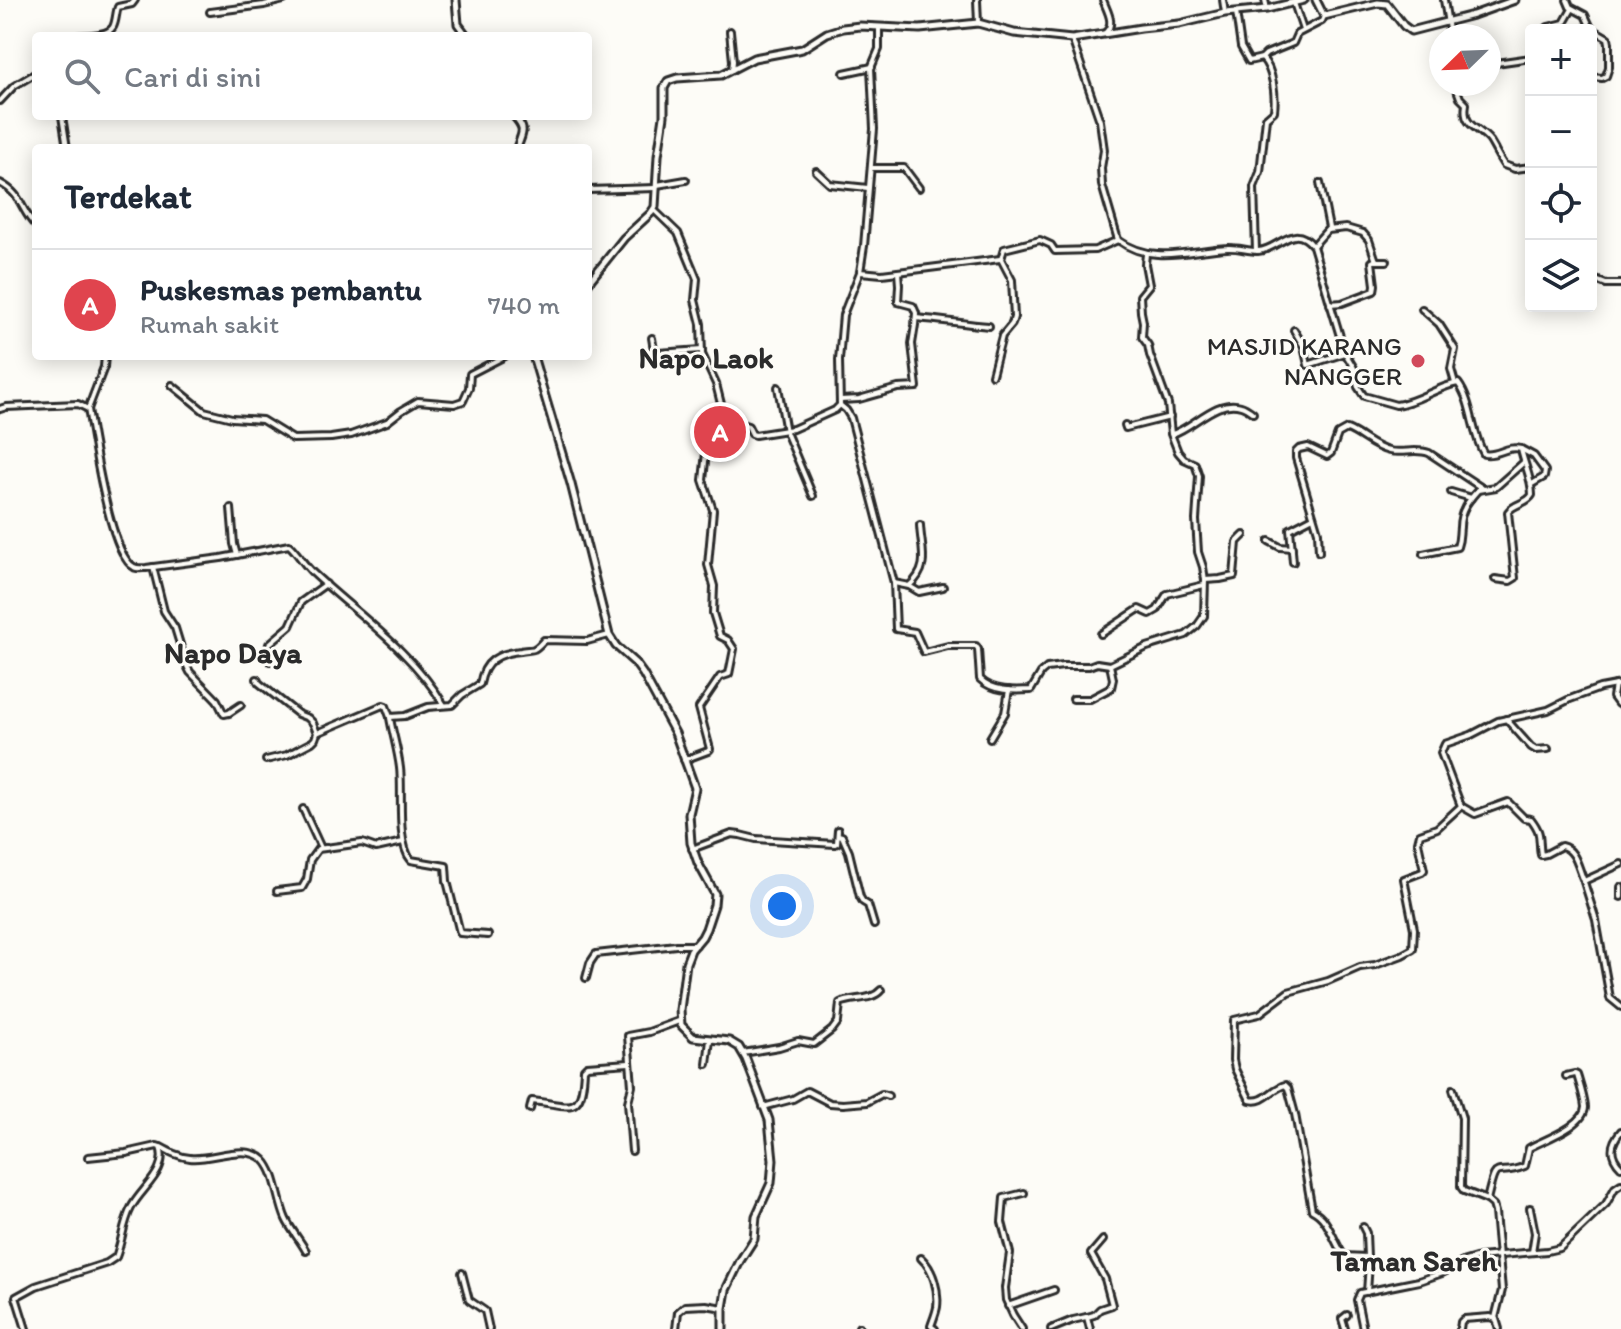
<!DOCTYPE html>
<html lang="id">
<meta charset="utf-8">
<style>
body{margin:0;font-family:Itim,sans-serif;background:#f6f6f7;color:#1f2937}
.controls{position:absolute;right:24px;top:24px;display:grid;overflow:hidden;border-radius:8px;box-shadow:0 4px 20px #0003}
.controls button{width:72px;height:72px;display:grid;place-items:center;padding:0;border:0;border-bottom:2px solid #e0e1e3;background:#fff;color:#1f2937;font:40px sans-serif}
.compass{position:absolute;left:1429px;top:24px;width:72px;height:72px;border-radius:50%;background:#fff;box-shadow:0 4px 20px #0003;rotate:247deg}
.you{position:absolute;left:782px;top:906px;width:28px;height:28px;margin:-20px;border:6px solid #fff;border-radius:50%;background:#1a73e8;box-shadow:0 0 0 12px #1a73e833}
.badge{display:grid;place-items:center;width:52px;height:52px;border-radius:50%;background:#db2777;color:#fff;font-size:26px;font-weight:700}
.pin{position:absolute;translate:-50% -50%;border:4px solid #fff;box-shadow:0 2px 8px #0006}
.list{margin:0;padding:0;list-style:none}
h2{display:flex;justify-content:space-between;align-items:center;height:104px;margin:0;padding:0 32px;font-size:34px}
h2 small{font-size:26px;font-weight:400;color:#747a83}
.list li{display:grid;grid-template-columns:52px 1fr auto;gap:24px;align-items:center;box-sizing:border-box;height:112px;padding:0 32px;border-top:2px solid #e0e1e3}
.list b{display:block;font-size:30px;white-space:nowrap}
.list p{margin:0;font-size:26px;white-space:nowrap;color:#747a83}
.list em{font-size:26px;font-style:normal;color:#747a83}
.icon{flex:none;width:44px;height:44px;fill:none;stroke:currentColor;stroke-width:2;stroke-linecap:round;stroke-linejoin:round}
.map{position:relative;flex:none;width:1621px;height:1329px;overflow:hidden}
.search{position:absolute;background:#fff;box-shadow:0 4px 20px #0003;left:32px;top:32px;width:560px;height:88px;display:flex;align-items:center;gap:20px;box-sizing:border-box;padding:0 28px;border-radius:8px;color:#747a83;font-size:30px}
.panel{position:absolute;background:#fff;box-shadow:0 4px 20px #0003;left:32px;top:144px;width:560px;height:216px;border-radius:8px}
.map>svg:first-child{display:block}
</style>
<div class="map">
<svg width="1621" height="1329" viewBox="0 0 1621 1329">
<rect width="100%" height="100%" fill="#fdfcf7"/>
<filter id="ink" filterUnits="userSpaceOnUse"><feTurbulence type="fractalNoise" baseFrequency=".0125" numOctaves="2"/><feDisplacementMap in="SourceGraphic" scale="16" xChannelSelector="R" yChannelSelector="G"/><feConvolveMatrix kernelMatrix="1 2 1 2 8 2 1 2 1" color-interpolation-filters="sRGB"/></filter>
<g filter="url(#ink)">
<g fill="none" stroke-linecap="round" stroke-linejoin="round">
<!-- minor casing -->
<g stroke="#2b2b2b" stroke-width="10">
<g id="minor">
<polyline points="977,0 978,23"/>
<path d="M1103 0C1107 11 1116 24 1105 33"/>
<polyline points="1223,0 1225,13"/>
<polyline points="1265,0 1267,9"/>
<polyline points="1444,0 1450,36"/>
<polyline points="1567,0 1570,7 1585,15 1591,28 1608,38 1609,43 1609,67 1606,76 1602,78 1592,77"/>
<polyline points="1294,3 1303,30"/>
<polyline points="210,12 264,5 284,0"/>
<path d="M1236 12 1241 47 1249 61 1262 58C1273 69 1276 95 1274 111L1266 118 1260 172 1254 187 1256 251"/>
<polyline points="1545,30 1548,27 1564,23 1572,9"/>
<polyline points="730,31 733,61 732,70"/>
<path d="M73 36C83 35 107 37 113 27 116 22 116 12 118 7L132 4 135 0"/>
<polyline points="1072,39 1100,121 1104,150 1101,168 1102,185 1118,240"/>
<polyline points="1262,58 1266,54 1293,43 1297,34 1322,21 1324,16"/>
<polyline points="1489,64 1531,58"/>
<polyline points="844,73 872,67"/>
<path d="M1455 84 1460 98 1466 104C1462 127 1478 126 1490 141 1495 149 1499 158 1504 165L1515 169 1531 167"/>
<polyline points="0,101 14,86 36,73"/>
<polyline points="62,116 67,148"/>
<polyline points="871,168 904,168 919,188"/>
<polyline points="816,171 830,184 868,188"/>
<path d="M0 183C23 195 20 210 36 226"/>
<polyline points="657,185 686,180"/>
<polyline points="588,190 656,188"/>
<polyline points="654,210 678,233 697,279 695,300 701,324 702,354 716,384 724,416 734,422 748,426 752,434 755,435 793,429 835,410 840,405 839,360 843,315 860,272 864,246 874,129 871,68 879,49 879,27"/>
<polyline points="1328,230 1346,228 1363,233 1369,240 1376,261 1387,261"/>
<polyline points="1313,246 1329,228 1320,183"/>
<polyline points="860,272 882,274 1000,259"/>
<polyline points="1591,278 1606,284 1621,284"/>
<polyline points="1330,304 1342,303 1374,291 1375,285 1372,262 1376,260"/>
<polyline points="1422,309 1439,324 1455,349 1451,369 1455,383"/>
<path d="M916 318C941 320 965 324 989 326"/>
<polyline points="1294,330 1304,347 1308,365 1345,353"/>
<polyline points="652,338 654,350 658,353 702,350"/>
<path d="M992 375 1002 336 1012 324 1014 317 1012 280 1001 259 1004 249 1040 240 1051 245 1055 251 1095 250 1118 240C1152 265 1189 250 1227 248 1237 247 1247 251 1258 251 1279 250 1293 221 1313 246L1345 353 1354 368 1358 387 1364 396 1396 405C1419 402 1436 387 1458 383 1473 403 1471 433 1484 454 1497 457 1507 445 1521 449 1524 464 1532 479 1532 495 1527 504 1514 503 1508 512L1515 578 1510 581 1495 579"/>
<polyline points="172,385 204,411 232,418 262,420 293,439 331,438 351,435 387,422 401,411 418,401 454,404 463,401 469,388 470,374 505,356"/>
<polyline points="778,387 786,432 813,496"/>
<polyline points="840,400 859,399 898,388 917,387 912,344 915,325 916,313 913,306 898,302 899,285 898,272"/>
<path d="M840 405 846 410 851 418 894 583 896 629 915 632 924 652 948 646H976L978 649 980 679C993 692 1014 691 1031 690L1041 673 1047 668 1063 666H1089L1097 663 1110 665"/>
<path d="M0 409 6 407 78 404 88 409C93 436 110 556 134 567 137 569 142 568 146 568L221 558 289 545C298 553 303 564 313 573 358 615 412 651 444 705"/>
<polyline points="88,409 104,367 105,356"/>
<polyline points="1125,425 1126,428 1170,417"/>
<path d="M1172 434C1193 428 1216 398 1241 406 1245 407 1249 410 1253 413"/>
<polyline points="1521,449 1534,456 1545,471 1544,477 1532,484"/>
<polyline points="1451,492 1471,498"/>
<polyline points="231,508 234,544 237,555"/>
<polyline points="1269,541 1280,547 1292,548"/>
<path d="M1319 552 1318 532 1296 458V452L1299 449 1308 447 1327 456 1331 453 1338 434 1347 429C1362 435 1372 447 1389 451 1403 454 1415 448 1429 453L1482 488"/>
<path d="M1423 554 1457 547C1460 539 1459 535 1460 527 1460 511 1468 501 1478 490L1496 487 1523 463"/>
<polyline points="1293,562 1290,529 1313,517"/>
<polyline points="153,567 164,611 175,628 186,664 190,672 217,700 224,714 229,713 241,705"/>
<polyline points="1205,580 1220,579 1234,576 1237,542 1244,535"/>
<polyline points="894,583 909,586 919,592 943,587"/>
<path d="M909 586C931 567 921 550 920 525"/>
<polyline points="1101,634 1139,609 1150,614 1157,610 1167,594 1204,585"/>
<polyline points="270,661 268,650 269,644 290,626 301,602 326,584"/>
<path d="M257 679 259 683 298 714 308 718 313 723 317 733 383 705 386 706 390 717 405 716 428 707 452 705 462 695 480 684C484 661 498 653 521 651 524 650 533 650 534 649 538 647 541 643 544 640L587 641 609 635"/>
<polyline points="1615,685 1613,697 1618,704"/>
<polyline points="1073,699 1090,699 1111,688 1113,679 1110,665 1147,647 1186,635 1197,626 1204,616 1205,580 1203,567 1198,552 1196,520 1199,476 1195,464 1184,459 1178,452 1171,434 1168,404 1150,355 1148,345 1142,337 1143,322 1141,312 1140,296 1149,285 1145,264 1146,254"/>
<path d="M390 718C393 735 398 751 400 768 403 791 396 843 411 860L446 866 447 881 460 933 488 935"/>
<polyline points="1506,719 1531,747 1536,750 1548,749"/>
<polyline points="990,738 1005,713 1009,690"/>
<polyline points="266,760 287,755 312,742 315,739 317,733"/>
<polyline points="684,760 708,751 710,749 699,708 720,677 729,674 734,649 728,640 720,636 713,613 714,586 708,565 713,510 703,480 708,434 724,416"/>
<path d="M1461 806 1475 814 1508 802 1524 818 1531 819C1543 835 1538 837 1541 855L1546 854 1561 846C1576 849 1578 868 1584 881L1621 864"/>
<polyline points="303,809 321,848"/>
<polyline points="838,835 842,836 849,852 860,897 863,902 868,905 874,925"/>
<polyline points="692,849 732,834 740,835 756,839 835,844 837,843 838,830"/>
<polyline points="1584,882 1596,920 1610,998 1621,1007"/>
<polyline points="1621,887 1621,897"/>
<polyline points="277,891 302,888 307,879 310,860 318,849 362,843 376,848 403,842"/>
<polyline points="586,978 590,963 596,954 676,945 696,945"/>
<path d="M743 1053 779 1047 798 1041 814 1044 832 1030 838 1022 840 1003C853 997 872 1001 881 990"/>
<polyline points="707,1064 710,1040"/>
<polyline points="1453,1089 1462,1118 1461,1187 1464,1191 1487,1200"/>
<polyline points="763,1107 793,1099 807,1091 830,1103 843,1104 867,1102 882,1094 888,1096"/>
<path d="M530 1109 532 1101C571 1105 582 1118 584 1069L587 1066 629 1063"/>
<path d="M1621 1131C1610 1144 1609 1155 1621 1167"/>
<path d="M161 1147C170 1152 179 1157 190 1158 211 1161 246 1142 264 1160 277 1173 278 1202 286 1219 291 1230 300 1240 306 1251"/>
<polyline points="632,1151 628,1102 632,1086 628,1036 649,1032 679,1021"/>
<polyline points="1530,1208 1535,1233 1532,1252"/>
<polyline points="1363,1227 1366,1233 1367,1257"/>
<path d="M921 1258C933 1269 939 1290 937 1307 936 1313 933 1320 931 1326L935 1329"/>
<polyline points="462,1273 469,1300 485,1311 489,1329"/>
<path d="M1367 1292 1369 1263 1367 1257 1344 1256C1333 1241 1329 1218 1312 1210L1295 1114 1288 1088 1285 1085C1272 1088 1265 1104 1250 1100L1235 1069 1233 1060 1234 1020 1259 1014 1288 992 1328 981 1360 967 1375 965 1402 955 1413 949 1414 929 1404 879 1422 872 1424 870 1418 842 1420 834 1437 828 1461 806 1441 753 1445 744 1471 735 1498 721 1548 710 1570 699 1600 688 1621 684"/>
<polyline points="1008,1306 1054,1290"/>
<path d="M1495 1318 1502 1290 1495 1212 1493 1205 1487 1200C1497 1156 1494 1179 1525 1166L1529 1148C1543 1140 1585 1126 1585 1107 1584 1097 1580 1085 1577 1075L1575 1074 1566 1076"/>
<polyline points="859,1327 860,1329"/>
<path d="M26 1329 16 1297 36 1286 107 1263 116 1257C122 1242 123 1223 131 1208 141 1188 169 1171 160 1147L157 1146 126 1153 88 1157"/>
<polyline points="676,1329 678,1312 685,1306 706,1305 723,1308"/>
<polyline points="1022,1329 1013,1315 1006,1300 1005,1288 1010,1253 1002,1222 1004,1198 1024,1193"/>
<polyline points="1051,1329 1073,1320 1086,1317"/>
<polyline points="1090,1329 1087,1317 1094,1315 1100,1309 1112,1305 1105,1279 1091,1254 1103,1240"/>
<polyline points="1345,1329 1342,1319 1347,1315"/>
<polyline points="1363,1329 1357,1300 1360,1293 1419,1281 1442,1273 1465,1261 1479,1257 1547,1251 1560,1248 1606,1204 1615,1188 1621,1184"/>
<polyline points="1460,1329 1461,1322 1464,1319 1490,1317 1496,1319 1499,1329"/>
</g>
</g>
<!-- tertiary casing -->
<g stroke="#2b2b2b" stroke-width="11">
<g id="tertiary">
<polyline points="456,0 458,24 467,36"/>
<polyline points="1316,0 1324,16 1378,3 1387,4 1404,26 1411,31 1473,15 1515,0"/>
<path d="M514 116C527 131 522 132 517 148"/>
<polyline points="588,283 624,238 651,213 655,207 658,156 664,116 664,88 668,81 677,78 721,75 754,58 802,49 827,33 843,28 860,26 920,29 978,23 1014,33 1072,39 1141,28 1179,24 1225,13 1267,9 1304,0"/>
<polyline points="533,356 571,484 609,635 616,646 635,663 643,674 675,733 695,788 689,814 691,843 698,863 715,894 714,905 706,929 702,937 691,950 686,963 680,1010 681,1025 693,1037 729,1041 739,1047 746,1059 769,1120 773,1160 771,1183 756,1216 754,1239 740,1261 726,1290 723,1308 723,1329"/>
</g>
</g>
<!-- minor -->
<use href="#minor" stroke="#fdfcf7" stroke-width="4"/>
<!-- tertiary -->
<use href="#tertiary" stroke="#fdfcf7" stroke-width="5"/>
</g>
</g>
<!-- markers -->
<circle fill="#d1495b" stroke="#fdfcf7" stroke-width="3" cx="1418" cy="361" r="8"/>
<g text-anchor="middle" stroke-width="6" stroke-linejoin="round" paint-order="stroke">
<!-- poi labels -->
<g font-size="26" fill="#2b2b2b" stroke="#fdfcf7" text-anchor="end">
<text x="1402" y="355">MASJID KARANG<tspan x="1402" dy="30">NANGGER</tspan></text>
</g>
<!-- quarter labels -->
<g font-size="30" font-weight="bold" fill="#2b2b2b" stroke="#fdfcf7">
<text x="706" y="368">Napo Laok</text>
<text x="233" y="663">Napo Daya</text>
<text x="1414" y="1271">Taman Sareh</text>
</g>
</g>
</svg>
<div class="controls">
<button>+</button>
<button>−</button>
<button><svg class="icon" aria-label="locate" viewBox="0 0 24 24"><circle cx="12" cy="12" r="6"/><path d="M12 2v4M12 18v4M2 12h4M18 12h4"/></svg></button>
<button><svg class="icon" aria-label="layers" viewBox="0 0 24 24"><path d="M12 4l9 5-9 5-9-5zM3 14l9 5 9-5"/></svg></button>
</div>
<svg class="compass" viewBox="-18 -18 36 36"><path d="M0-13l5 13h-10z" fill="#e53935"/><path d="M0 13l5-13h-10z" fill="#747a83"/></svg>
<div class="you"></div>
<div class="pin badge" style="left:720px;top:432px;background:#e0444e">A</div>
<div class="search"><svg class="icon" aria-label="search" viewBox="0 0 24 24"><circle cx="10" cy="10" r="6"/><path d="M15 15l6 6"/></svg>Cari di sini</div>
<section class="panel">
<h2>Terdekat<small></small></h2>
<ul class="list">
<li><span class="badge" style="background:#e0444e">A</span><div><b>Puskesmas pembantu</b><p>Rumah sakit</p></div><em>740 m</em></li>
</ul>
</section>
</div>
